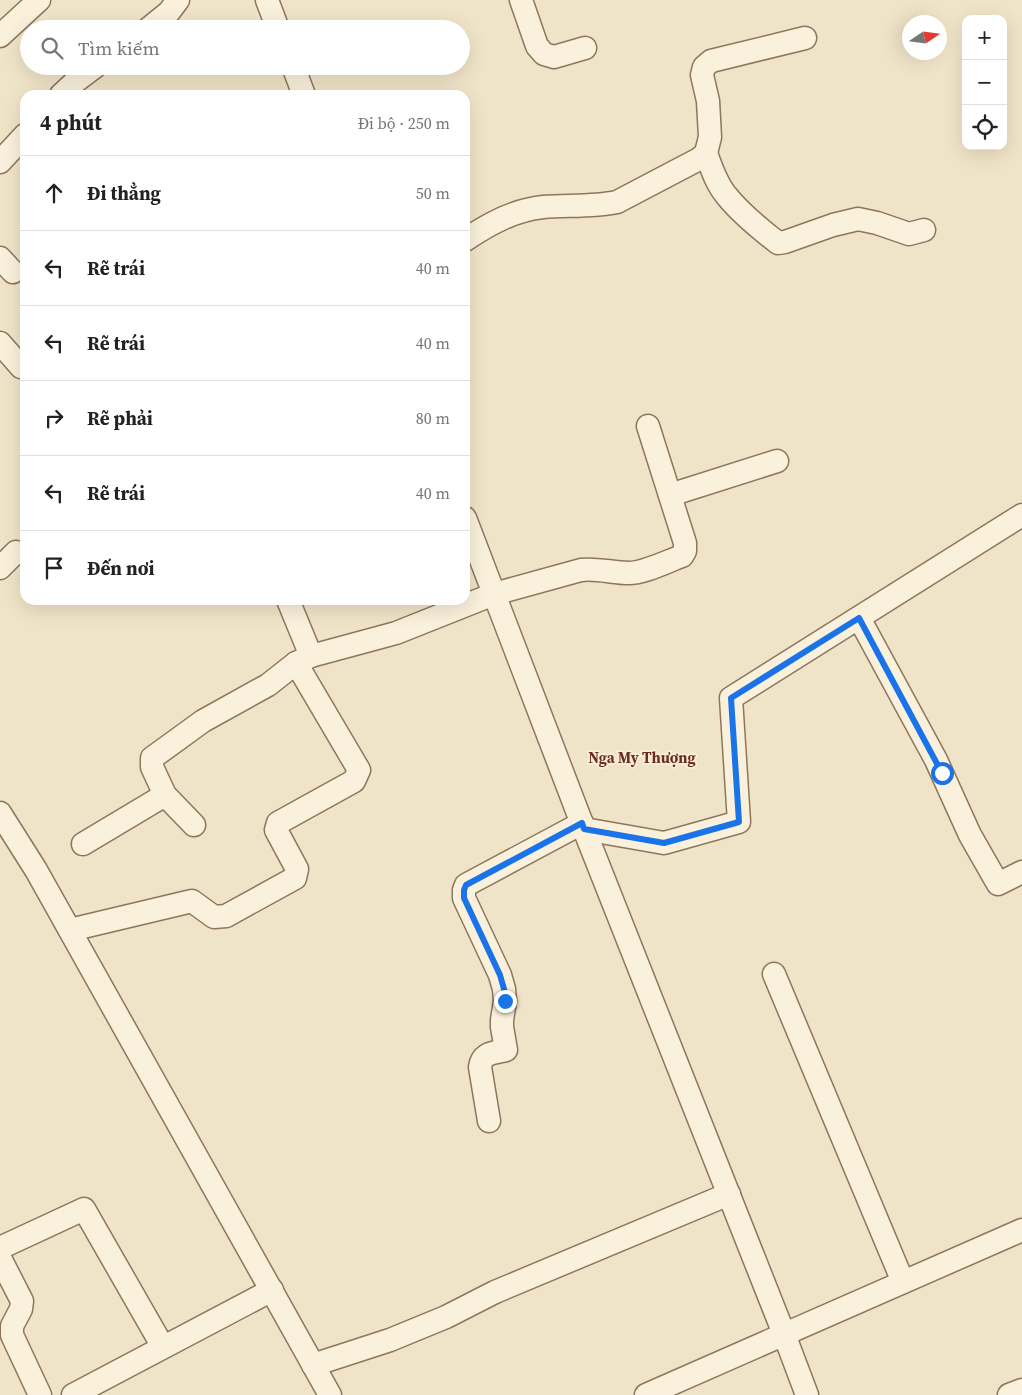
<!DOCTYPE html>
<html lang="vi">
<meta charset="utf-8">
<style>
body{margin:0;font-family:"Source Serif 4",serif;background:#f6f6f6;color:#222}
.controls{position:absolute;right:15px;top:15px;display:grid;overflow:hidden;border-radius:10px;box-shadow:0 5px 20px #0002}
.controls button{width:45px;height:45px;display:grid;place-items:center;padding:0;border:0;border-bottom:1px solid #e0e0e0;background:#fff;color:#222;font:25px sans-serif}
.compass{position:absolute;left:902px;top:15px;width:45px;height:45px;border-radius:50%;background:#fff;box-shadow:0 5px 20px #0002;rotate:77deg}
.stop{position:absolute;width:15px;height:15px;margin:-11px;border:4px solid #1a73e8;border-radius:50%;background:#fff}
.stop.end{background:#1a73e8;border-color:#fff;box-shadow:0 1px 5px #0008}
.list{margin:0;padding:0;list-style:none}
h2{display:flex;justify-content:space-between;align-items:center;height:65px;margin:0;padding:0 20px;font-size:21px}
h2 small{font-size:16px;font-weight:400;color:#767676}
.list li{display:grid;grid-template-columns:32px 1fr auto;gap:15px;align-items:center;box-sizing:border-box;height:75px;padding:0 20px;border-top:1px solid #e0e0e0}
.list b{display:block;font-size:19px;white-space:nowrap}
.list em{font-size:16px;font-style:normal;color:#767676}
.icon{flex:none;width:28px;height:28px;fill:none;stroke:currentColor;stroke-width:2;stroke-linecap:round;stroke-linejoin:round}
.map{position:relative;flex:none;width:1022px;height:1395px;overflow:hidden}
.search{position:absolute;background:#fff;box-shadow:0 5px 20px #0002;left:20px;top:20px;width:450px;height:55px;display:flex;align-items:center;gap:12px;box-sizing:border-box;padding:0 18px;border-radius:28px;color:#767676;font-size:19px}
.panel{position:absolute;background:#fff;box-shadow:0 5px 20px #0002;left:20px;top:90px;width:450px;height:515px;border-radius:15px}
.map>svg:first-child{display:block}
</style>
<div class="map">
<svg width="1022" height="1395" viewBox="0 0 1022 1395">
<rect width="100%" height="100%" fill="#f0e4c8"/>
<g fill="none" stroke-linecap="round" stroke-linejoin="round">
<!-- minor casing -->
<g stroke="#8d765c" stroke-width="25">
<g id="minor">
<polyline points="267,0 278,29"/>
<polyline points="521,0 537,46 544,54 554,57 585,48"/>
<polyline points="148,29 169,12 178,0"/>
<polyline points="0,36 39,0"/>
<polyline points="293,66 304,95"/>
<polyline points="61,95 76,81 96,66"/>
<path d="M706 153C711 167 716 183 726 195 740 213 760 229 778 243L785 242 833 225 858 219 877 223 909 234 924 230"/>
<polyline points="0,162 25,135"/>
<path d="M465 240C489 224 514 210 543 207 568 205 593 207 617 202L699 159 706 153 710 137 708 101 702 75 704 67 711 61 805 38"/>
<polyline points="0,258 13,272"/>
<polyline points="0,343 21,367"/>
<polyline points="670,495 777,461"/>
<polyline points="465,518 584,829 784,1334 807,1395"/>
<polyline points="0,568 16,552"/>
<polyline points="288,600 311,656"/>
<polyline points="859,618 936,760 970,835 998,884 1022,872"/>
<polyline points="0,813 36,870 330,1395"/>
<path d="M194 825 165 795 152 767V758L203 721 268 685 296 663 311 656 396 633 494 594 581 570C597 568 613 573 629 573 644 573 668 561 682 556L685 551V543L648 426"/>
<polyline points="584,829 664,843 739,822 731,698 1022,515"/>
<polyline points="83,844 165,795"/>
<polyline points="70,930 192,901 214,917 226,916 295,878 297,869 276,830 278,823 354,781 359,770 296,663"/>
<polyline points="774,974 903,1282"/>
<path d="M489 1121 480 1067C482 1052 494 1053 506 1050L502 1027V1020L505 1001 504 989 500 975 464 898V890L466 885 582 823"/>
<polyline points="0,1248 84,1209 163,1347"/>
<polyline points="0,1258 22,1301 21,1309 12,1326 12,1335 40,1395"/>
<polyline points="313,1365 390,1340 446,1317 495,1292 729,1194"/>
<polyline points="73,1395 272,1290"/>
<polyline points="646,1395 1022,1230"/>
<polyline points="1009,1395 1022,1390"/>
</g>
</g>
<!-- minor -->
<use href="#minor" stroke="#faf1dc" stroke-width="22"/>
</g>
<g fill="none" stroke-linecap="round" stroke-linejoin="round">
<!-- route -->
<polyline stroke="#1a73e8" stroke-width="6" points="505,1001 504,989 500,975 464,898 464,890 466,885 582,823 584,829 664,843 739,822 731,698 859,618 942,773"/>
</g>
<g text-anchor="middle" stroke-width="4" stroke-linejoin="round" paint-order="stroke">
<!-- quarter labels -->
<g font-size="15" font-weight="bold" fill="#6b2e1e" stroke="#f7eed8">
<text x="642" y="763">Nga My Thượng</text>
</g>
</g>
</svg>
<div class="controls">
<button>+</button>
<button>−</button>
<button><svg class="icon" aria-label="locate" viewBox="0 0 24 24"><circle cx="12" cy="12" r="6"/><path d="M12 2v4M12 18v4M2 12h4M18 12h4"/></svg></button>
</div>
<svg class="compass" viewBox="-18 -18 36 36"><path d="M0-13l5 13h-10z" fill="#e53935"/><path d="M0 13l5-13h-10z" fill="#767676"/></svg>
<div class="stop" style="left:942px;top:773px"></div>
<div class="stop end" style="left:505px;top:1001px"></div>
<div class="search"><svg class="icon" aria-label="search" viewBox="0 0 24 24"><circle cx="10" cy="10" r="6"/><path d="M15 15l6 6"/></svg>Tìm kiếm</div>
<section class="panel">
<h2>4 phút<small>Đi bộ · 250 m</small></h2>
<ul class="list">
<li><svg class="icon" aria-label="ahead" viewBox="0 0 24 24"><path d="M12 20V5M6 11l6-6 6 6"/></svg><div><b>Đi thẳng</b></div><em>50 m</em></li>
<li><svg class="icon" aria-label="left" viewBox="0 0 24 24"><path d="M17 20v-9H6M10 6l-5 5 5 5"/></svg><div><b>Rẽ trái</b></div><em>40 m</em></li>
<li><svg class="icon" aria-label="left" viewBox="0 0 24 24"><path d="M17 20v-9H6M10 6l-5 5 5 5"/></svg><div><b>Rẽ trái</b></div><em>40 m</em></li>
<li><svg class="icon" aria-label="right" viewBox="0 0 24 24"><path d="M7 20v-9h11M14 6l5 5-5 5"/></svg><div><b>Rẽ phải</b></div><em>80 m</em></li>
<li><svg class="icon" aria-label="left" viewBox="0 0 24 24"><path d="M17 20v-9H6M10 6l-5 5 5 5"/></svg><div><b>Rẽ trái</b></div><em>40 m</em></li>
<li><svg class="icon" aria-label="arrive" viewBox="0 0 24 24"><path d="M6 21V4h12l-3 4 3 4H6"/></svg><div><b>Đến nơi</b></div></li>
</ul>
</section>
</div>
